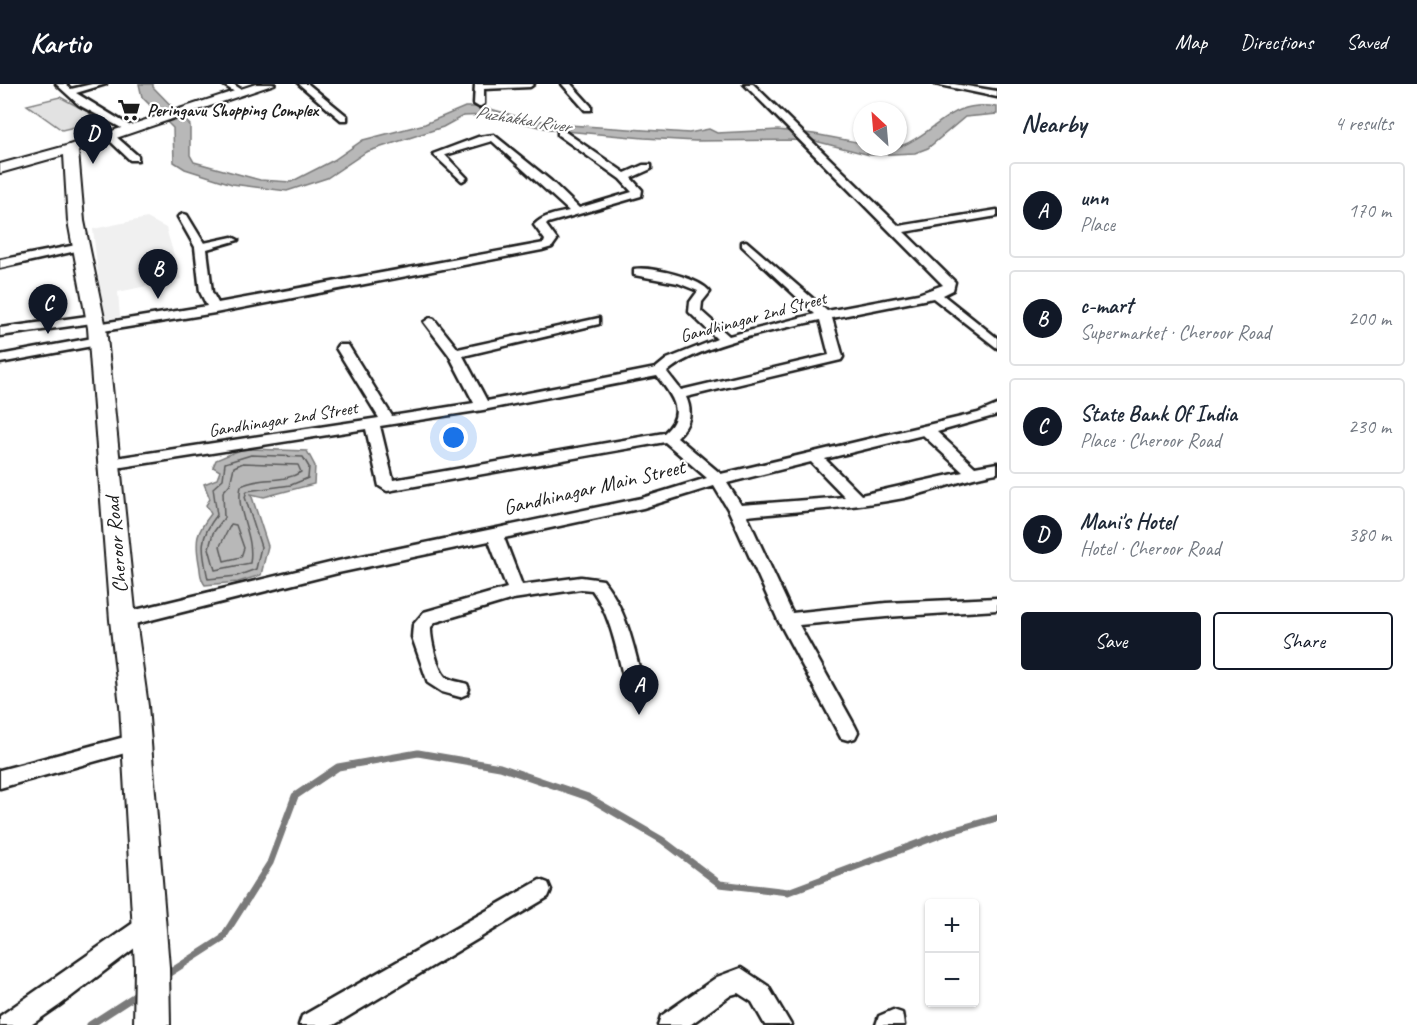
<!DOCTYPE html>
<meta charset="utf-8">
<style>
body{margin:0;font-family:Caveat,sans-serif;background:#f6f6f7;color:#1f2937}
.controls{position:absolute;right:18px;bottom:18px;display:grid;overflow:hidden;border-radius:6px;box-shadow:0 2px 4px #0004}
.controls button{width:54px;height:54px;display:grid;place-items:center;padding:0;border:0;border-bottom:2px solid #e0e1e3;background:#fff;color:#1f2937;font:30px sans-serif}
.compass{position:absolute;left:853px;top:18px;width:54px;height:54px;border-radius:50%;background:#fff;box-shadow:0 2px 4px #0004;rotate:334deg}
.you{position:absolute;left:454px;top:354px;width:21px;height:21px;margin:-15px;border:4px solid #fff;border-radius:50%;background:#1a73e8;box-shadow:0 0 0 9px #1a73e833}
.badge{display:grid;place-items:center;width:39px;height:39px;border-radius:50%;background:#111827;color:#fff;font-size:20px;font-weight:700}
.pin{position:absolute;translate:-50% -50px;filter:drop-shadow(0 2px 3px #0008)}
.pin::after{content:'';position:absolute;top:32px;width:21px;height:18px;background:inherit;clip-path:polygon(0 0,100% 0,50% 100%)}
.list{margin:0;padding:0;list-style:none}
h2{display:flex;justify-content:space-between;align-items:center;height:78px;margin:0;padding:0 24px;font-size:26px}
h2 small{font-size:20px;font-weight:400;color:#747a83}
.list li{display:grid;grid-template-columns:39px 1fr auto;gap:18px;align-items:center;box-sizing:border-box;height:96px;margin:0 12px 12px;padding:0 12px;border:2px solid #e0e1e3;border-radius:6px}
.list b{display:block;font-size:22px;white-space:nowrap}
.list p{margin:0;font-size:20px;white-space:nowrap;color:#747a83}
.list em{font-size:20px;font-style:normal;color:#747a83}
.actions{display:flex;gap:12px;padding:18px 24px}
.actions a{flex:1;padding:14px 0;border:2px solid #111827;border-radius:6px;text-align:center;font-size:21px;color:#111827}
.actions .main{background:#111827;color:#fff}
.map{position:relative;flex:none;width:997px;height:941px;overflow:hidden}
header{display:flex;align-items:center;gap:36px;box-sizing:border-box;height:84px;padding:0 30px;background:#111827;color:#fff}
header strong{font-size:28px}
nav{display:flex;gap:33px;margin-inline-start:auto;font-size:21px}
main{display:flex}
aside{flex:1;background:#fff}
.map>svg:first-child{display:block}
</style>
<header>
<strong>Kartio</strong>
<nav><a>Map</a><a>Directions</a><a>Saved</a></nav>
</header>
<main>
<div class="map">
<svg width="997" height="941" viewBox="0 0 997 941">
<rect width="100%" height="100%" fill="#fff"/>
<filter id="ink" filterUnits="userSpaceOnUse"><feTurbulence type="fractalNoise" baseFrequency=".0167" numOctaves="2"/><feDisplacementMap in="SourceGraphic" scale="12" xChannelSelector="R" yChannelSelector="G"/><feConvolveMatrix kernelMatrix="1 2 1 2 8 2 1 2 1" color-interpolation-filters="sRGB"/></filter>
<g filter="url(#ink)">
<!-- built -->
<polygon fill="#f0f0f0" points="147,134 166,144 181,195 118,208 120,233 103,236 93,145"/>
<!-- green -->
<polygon fill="#e2e2e2" stroke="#7f7f7f" stroke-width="1.5" points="60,13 103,36 62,46 27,21"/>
<!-- water -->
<g fill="#b8b8b8" stroke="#7a7a7a" stroke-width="1.5">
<path d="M139 0H153V3L190 41V71L194 78 260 96 291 98 334 76 363 56 425 40 465 23H483L523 34 569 41 689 49 709 45 717 49 778 46 814 50 862 59V63C877 63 895 66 908 59 942 42 952 16 997 23V30L965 33 928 64 915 69 870 71 811 56 695 57 644 54 553 46 488 31 463 32 443 43 366 68 327 94 287 107 232 100 185 85 174 78 173 44 142 13Z"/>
<path d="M251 365 307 367 315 382 314 400 264 413 251 410 268 462 261 491 238 498 205 501C199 493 201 488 199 479 195 456 196 449 211 430L206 421 210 415 204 400 217 395 220 387 213 383 216 376 240 366Z"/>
</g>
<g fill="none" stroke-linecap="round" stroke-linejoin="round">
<!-- shore -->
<g stroke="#5a5a5a" stroke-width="1.5">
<path d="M251 371 303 373 309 383 308 394 291 401 247 407 245 413 261 463 256 485 237 492 208 495C202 466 198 455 217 431L213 404 223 395 225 379Z"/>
<path d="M243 379 298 381 301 388C282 400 260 392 241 402 235 429 255 450 250 479L215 486 209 464 213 449 224 434 223 408 230 400 234 383Z"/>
<polygon points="231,440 236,441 244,464 241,473 224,477 220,462"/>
</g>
<!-- stream -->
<g stroke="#7a7a7a" stroke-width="7">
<polyline points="163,893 222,855 270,779 295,712 338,683 418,669 500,683 588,713 662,756 720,800 788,808 948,748 997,734"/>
<polyline points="90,941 141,908"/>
</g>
<!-- street casing -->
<g stroke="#1c1c1c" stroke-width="5">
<g id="street">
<polygon points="56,0 65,0 71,5 92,0 106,0 76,9 135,45 127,47 79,21"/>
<polygon points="222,0 233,0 245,8 238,10"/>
<polygon points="299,0 308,0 347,32 347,36 341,36"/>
<polygon points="475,0 534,0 530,3 484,5 484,20 479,23 474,20"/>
<polygon points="562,0 571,0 591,22 591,26 585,26"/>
<path d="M744 0H753L899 142 997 126V132L904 148 955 198 953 206 943 211 997 254V264L933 214 832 234 843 273 841 276 686 313C693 329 690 341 677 353L721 390 978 329 997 321V331L937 348 975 383 997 379V389C966 394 935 407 904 414 852 424 800 427 747 432L792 529 886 519 997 514V526L886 533 799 541 855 642 858 648 855 654 848 656 841 654 778 536 729 427 714 402 643 424 504 454 522 501 581 493 603 496C626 525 633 560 642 595L640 600 633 602 626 600 624 595C616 564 611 532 592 506L581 505 513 515 436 538 431 543C430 553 438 589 447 594 452 597 461 598 467 600L469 605 467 610 460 613 442 608 428 599 412 553 413 541 424 528 507 504 489 457 338 489 123 543 117 541 114 536 117 531 123 529 338 477 642 414 707 394 665 358 387 407 379 402 366 345 109 385 102 380 109 375 379 334 336 264 338 261H348L392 332 474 319 449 271 424 238 430 234 434 235 458 265 599 234V240L463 272 487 317 656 284 667 275 717 255 689 228 690 218 698 207 678 199 634 191V185C650 182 700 194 710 208L702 218 701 227 729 252 815 230 742 162V158L746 157 827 227 918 210 943 201ZM820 236 829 271 681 306 667 288C700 260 777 246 820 236ZM657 292C672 312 687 329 664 349L393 396 380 342 483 326ZM923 351 963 388 861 411 825 375ZM811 378 845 413 741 421 727 399Z"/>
<polygon points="935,0 954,0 997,7 997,13"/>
<path d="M558 47H564L625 89 643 81H651V85L631 94 642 106 641 112 548 139 546 141 557 156 552 163 542 166 215 229 97 248 91 244 97 240 207 222 200 208 195 163 178 133 183 130 187 131 204 159 232 153 238 156 207 165 212 208 218 219 544 159 545 156 534 141C543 131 557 130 569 127L492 57 445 71 467 94 462 97 433 70 478 53 494 51 551 97 579 124 632 108 620 95 558 51Z"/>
<polygon points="107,50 113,50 138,72 138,76 130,76 107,54"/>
<polygon points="81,160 85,161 85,165 0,184 0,176"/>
<polygon points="95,231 101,235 99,238 0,252 0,244"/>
<polygon points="98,253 104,257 103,260 0,279 0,271"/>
<polygon points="136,650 143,652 146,658 143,664 0,704 0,686"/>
<polygon points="540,796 548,799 551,806 548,813 334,941 299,941 302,932"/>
<polygon points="149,828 157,831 160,839 157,847 60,921 31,941 0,941 0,932"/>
<polygon points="741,884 768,902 791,941 765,941 752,918 738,909 731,911 690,941 658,941 661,932 717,893"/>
<polygon points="893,926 902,929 904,941 876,941 879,932"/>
</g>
</g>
<!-- secondary casing -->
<g stroke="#1c1c1c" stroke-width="4">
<polygon id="secondary" points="256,0 275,0 78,67 84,137 106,244 136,536 148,622 169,883 170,941 134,941 135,883 120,622 110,536 88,244 68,137 64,71 0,89 0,80 66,62"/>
</g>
<!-- street -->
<use href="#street" fill="#fff" fill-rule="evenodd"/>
<!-- secondary -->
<use href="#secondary" fill="#fff" fill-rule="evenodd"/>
</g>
</g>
<!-- icons -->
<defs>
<g id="supermarket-bare" transform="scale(1.8)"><path d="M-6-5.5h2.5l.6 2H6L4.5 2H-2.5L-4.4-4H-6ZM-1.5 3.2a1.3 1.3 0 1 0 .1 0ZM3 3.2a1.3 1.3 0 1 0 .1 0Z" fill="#1c1c1c" stroke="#fff" stroke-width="2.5" paint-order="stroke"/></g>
</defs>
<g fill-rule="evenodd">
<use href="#supermarket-bare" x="129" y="26"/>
</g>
<g text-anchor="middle" stroke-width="4.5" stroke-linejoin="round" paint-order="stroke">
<!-- far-poi labels -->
<g font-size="18" font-weight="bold" fill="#1c1c1c" stroke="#fff" text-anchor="start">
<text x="147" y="32">Peringavu Shopping Complex</text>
</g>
<!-- far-water labels -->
<g font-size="18" font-style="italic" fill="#5a5a5a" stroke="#fff">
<text transform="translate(523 35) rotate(9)" y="6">Puzhakkal River</text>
</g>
<!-- far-street labels -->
<g font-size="18" fill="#1c1c1c" stroke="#fff">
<text transform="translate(753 233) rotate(-15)" y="6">Gandhinagar 2nd Street</text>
<text transform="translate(283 335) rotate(-9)" y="6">Gandhinagar 2nd Street</text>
</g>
<!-- street labels -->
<g font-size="21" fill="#1c1c1c" stroke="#fff">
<text transform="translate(594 403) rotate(-13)" y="7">Gandhinagar Main Street</text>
<text transform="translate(116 461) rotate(-95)" y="7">Cheroor Road</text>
</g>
</g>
</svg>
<div class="controls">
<button>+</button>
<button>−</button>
</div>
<svg class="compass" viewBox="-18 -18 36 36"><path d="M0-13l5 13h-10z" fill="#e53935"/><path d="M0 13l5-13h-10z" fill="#747a83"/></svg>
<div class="you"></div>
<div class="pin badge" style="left:639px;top:631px">A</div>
<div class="pin badge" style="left:158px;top:215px">B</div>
<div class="pin badge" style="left:48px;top:250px">C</div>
<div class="pin badge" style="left:93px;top:80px">D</div>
</div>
<aside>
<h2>Nearby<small>4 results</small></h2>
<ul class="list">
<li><span class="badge">A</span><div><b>unn</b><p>Place</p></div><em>170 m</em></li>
<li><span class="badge">B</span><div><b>c-mart</b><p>Supermarket · Cheroor Road</p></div><em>200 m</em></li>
<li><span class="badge">C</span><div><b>State Bank Of India</b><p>Place · Cheroor Road</p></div><em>230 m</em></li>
<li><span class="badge">D</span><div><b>Mani's Hotel</b><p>Hotel · Cheroor Road</p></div><em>380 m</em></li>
</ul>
<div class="actions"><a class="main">Save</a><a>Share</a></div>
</aside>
</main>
